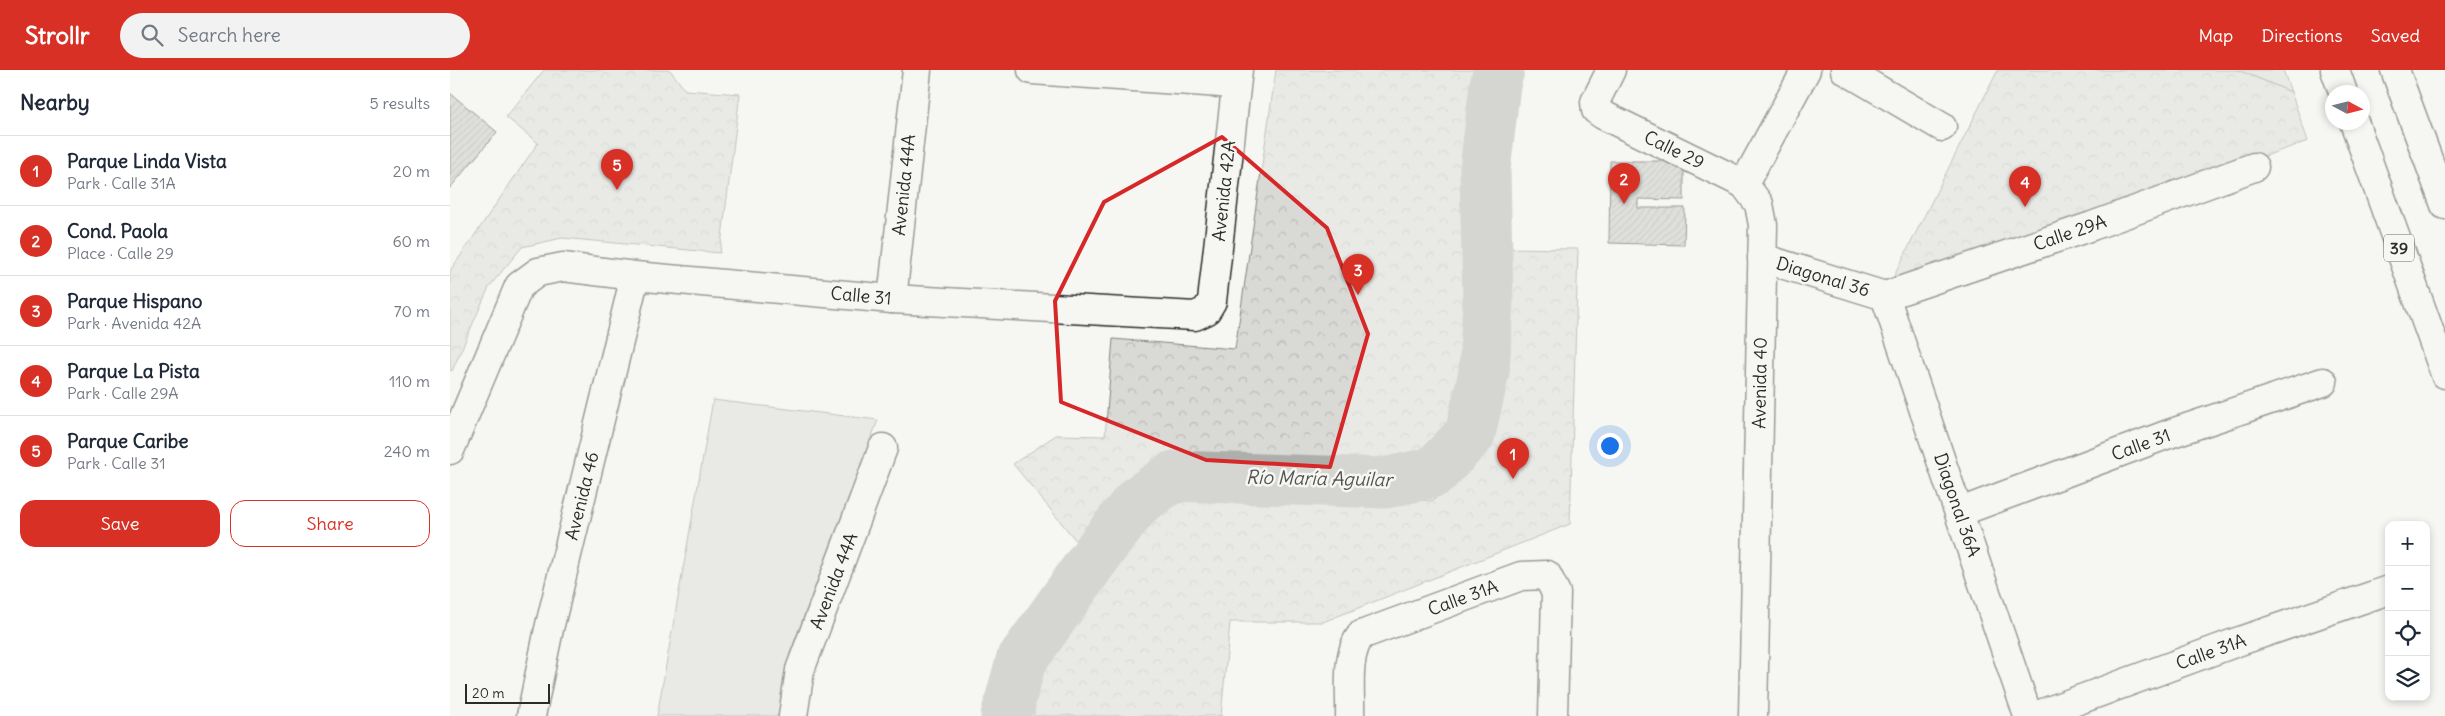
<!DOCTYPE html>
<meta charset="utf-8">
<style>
body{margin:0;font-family:Delius,sans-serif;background:#f2f2f3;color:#1f2937}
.controls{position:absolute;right:15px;bottom:15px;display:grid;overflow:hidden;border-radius:10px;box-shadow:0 2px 8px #0003}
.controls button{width:45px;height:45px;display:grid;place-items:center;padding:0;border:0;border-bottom:1px solid #e0e1e3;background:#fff;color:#1f2937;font:25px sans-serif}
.compass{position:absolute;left:1875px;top:15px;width:45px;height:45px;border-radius:50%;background:#fff;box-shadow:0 2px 8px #0003;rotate:97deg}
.scale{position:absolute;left:15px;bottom:12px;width:85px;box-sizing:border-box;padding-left:5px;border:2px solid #2b2b2b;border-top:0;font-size:14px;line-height:18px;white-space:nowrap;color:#2b2b2b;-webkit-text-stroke:4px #f6f6f2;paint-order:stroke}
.you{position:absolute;left:1159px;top:375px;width:18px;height:18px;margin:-12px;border:4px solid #fff;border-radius:50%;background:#1a73e8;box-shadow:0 0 0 8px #1a73e833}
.badge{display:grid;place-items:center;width:32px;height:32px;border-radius:50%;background:#d93025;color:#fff;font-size:16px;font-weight:700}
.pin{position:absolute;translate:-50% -41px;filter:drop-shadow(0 1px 2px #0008)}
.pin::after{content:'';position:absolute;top:26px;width:18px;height:15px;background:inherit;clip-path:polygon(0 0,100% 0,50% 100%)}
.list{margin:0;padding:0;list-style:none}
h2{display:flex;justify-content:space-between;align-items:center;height:65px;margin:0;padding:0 20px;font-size:21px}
h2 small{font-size:16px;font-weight:400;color:#747a83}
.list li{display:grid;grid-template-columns:32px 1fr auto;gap:15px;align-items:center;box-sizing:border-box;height:70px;padding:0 20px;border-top:1px solid #e0e1e3}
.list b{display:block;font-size:19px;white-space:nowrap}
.list p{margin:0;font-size:16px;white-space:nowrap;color:#747a83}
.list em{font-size:16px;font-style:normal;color:#747a83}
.actions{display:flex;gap:10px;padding:15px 20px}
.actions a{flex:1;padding:11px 0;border:1px solid #d93025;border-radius:15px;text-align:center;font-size:18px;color:#d93025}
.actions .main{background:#d93025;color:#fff}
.icon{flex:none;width:28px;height:28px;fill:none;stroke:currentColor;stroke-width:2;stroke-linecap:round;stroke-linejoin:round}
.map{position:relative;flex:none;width:1995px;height:646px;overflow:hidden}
header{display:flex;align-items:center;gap:30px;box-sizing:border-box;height:70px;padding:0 25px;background:#d93025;color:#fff}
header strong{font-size:24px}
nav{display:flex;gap:28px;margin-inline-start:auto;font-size:18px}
.search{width:350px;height:45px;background:#f2f2f3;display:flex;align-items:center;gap:12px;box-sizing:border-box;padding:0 18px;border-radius:28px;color:#747a83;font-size:19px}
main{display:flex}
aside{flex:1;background:#fff}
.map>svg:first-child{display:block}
</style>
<header>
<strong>Strollr</strong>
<div class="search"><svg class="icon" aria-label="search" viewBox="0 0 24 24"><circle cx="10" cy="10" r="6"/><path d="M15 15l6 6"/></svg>Search here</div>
<nav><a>Map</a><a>Directions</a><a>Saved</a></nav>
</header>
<main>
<aside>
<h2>Nearby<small>5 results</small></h2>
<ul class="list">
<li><span class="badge">1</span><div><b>Parque Linda Vista</b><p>Park · Calle 31A</p></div><em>20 m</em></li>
<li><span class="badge">2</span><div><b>Cond. Paola</b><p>Place · Calle 29</p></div><em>60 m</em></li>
<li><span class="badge">3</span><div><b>Parque Hispano</b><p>Park · Avenida 42A</p></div><em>70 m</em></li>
<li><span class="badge">4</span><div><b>Parque La Pista</b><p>Park · Calle 29A</p></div><em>110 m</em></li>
<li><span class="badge">5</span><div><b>Parque Caribe</b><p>Park · Calle 31</p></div><em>240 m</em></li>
</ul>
<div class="actions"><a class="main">Save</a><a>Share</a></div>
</aside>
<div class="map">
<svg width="1995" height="646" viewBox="0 0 1995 646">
<defs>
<pattern id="forest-crowns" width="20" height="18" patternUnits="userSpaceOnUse" patternTransform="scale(1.25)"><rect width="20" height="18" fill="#d9d9d5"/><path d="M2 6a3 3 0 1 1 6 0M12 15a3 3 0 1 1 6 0" fill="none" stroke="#babab7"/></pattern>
<pattern id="building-hatch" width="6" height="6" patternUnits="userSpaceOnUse" patternTransform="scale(1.25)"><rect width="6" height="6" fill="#c3c3c0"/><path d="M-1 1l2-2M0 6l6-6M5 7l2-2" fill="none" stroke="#9f9f9c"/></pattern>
</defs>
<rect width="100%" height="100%" fill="#f6f6f2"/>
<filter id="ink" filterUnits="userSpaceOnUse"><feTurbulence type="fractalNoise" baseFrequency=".02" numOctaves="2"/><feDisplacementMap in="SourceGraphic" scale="10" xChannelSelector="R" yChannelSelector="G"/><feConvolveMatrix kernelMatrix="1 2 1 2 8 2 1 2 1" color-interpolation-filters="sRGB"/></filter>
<g filter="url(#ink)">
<!-- grass -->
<g fill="#d9d9d5" stroke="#828280">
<polygon points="1788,0 1833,0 1841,22"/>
<polygon points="263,330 428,350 340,583 329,646 207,646"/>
</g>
<!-- forest -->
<g fill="url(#forest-crowns)" stroke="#828280">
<polygon points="94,0 220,0 235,20 290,24 270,183 112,168 72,177 39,217 2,301 0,300 0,201 88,73 56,47"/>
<polygon points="826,0 1037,0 1025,98 1024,297 1012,358 974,397 932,403 727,394 685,421 637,484 563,394 606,365 655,366 663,269 785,279"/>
<polygon points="1548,0 1788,0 1841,22 1858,71 1483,202 1440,214"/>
<polygon points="1050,178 1128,179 1120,454 873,552 780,552 771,646 584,646 584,608 619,549 672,480 718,436 750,427 908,433 983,430 1024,390 1042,351 1053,269"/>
</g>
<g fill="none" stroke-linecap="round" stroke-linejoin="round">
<!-- river -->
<polyline stroke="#aeaeab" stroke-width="51" points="556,646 571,591 652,477 688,431 724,406 935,413 984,402 1020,364 1034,302 1038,231 1035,100 1045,15 1049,0"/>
</g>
<!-- building -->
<g fill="url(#building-hatch)" stroke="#2b2b2b">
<polygon points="0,23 47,62 0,118"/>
<polygon points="1160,91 1234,91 1234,130 1188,129 1188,138 1235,138 1234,175 1159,173"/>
</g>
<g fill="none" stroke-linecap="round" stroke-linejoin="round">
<!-- minor casing -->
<g stroke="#2b2b2b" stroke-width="31">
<g id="minor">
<polyline points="582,0 785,14"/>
<polyline points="1161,0 1145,32 1146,40 1153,45 1294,114"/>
<polyline points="1395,0 1492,57"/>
<polyline points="1312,188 1435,226"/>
<polyline points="1435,226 1578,646"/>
<polyline points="1435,226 1642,156 1804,97"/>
<polyline points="442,229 467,0"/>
<polyline points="0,380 69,216 88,202 113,197 185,206 442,229 745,246 756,241 762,231 788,0"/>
<polyline points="1510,442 1716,365 1873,312"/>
<polyline points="81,646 99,559 185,206"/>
<polyline points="343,646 350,600 433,378"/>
<path d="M900 646C901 621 895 586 911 565L1071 506 1097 505 1106 523 1103 646"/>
<polyline points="1303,646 1313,155 1309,134 1294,114 1356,0"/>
<polyline points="1585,646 1787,572 1939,520"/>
</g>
</g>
<!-- highway casing -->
<g stroke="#2b2b2b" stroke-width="31">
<g id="highway">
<polyline points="1885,0 1893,22"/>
<polyline points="1945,0 1995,135"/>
<polyline points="1904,52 1995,304"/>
</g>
</g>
<!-- minor -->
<use href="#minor" stroke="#f6f6f2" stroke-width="28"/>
<!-- highway -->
<use href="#highway" stroke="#f6f6f2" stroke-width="28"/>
</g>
</g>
<!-- marked area -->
<path d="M0 0H1995V646H0ZM772 67 877 158 918 264 880 397 756 390 611 332 605 231 654 132Z" fill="#f6f6f2" fill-opacity=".55" fill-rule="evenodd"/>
<path fill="none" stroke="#d62828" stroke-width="4" stroke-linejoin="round" d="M772 67 877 158 918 264 880 397 756 390 611 332 605 231 654 132Z"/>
<g text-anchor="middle" stroke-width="5" stroke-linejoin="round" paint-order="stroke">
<!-- shield labels -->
<rect fill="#f6f6f2" stroke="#686867" stroke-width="1" x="1934" y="164.5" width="30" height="27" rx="4"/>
<g font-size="16" font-weight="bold" fill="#2b2b2b">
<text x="1949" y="184">39</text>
</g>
<!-- street labels -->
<g font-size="18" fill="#2b2b2b" stroke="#f6f6f2">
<text transform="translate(1224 80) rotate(26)" y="6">Calle 29</text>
<text transform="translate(454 115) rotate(-84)" y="6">Avenida 44A</text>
<text transform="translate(774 121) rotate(-84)" y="6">Avenida 42A</text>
<text transform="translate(1620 163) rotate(-19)" y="6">Calle 29A</text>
<text transform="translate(1373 207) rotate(17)" y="6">Diagonal 36</text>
<text transform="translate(411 226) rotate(5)" y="6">Calle 31</text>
<text transform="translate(1310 313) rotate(-89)" y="6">Avenida 40</text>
<text transform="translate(1691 375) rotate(-20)" y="6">Calle 31</text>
<text transform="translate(132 426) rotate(-76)" y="6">Avenida 46</text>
<text transform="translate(1507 435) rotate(71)" y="6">Diagonal 36A</text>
<text transform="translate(384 511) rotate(-69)" y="6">Avenida 44A</text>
<text transform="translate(1013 528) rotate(-20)" y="6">Calle 31A</text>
<text transform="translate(1761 582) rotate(-20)" y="6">Calle 31A</text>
</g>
<!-- water labels -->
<g font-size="19" font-style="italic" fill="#525251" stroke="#f6f6f2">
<text transform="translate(869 408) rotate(1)" y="7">Río María Aguilar</text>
</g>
</g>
</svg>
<div class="controls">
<button>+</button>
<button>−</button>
<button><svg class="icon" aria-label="locate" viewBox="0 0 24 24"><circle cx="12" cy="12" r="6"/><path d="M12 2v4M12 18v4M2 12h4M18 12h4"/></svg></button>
<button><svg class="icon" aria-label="layers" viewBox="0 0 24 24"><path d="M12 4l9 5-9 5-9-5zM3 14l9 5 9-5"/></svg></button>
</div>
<svg class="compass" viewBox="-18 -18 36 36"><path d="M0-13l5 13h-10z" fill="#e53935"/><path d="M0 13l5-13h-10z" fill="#747a83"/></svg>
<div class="scale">20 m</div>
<div class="you"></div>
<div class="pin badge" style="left:1063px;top:409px">1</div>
<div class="pin badge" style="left:1174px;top:134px">2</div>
<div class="pin badge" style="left:908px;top:225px">3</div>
<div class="pin badge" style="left:1575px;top:137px">4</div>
<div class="pin badge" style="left:167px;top:120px">5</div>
</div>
</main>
